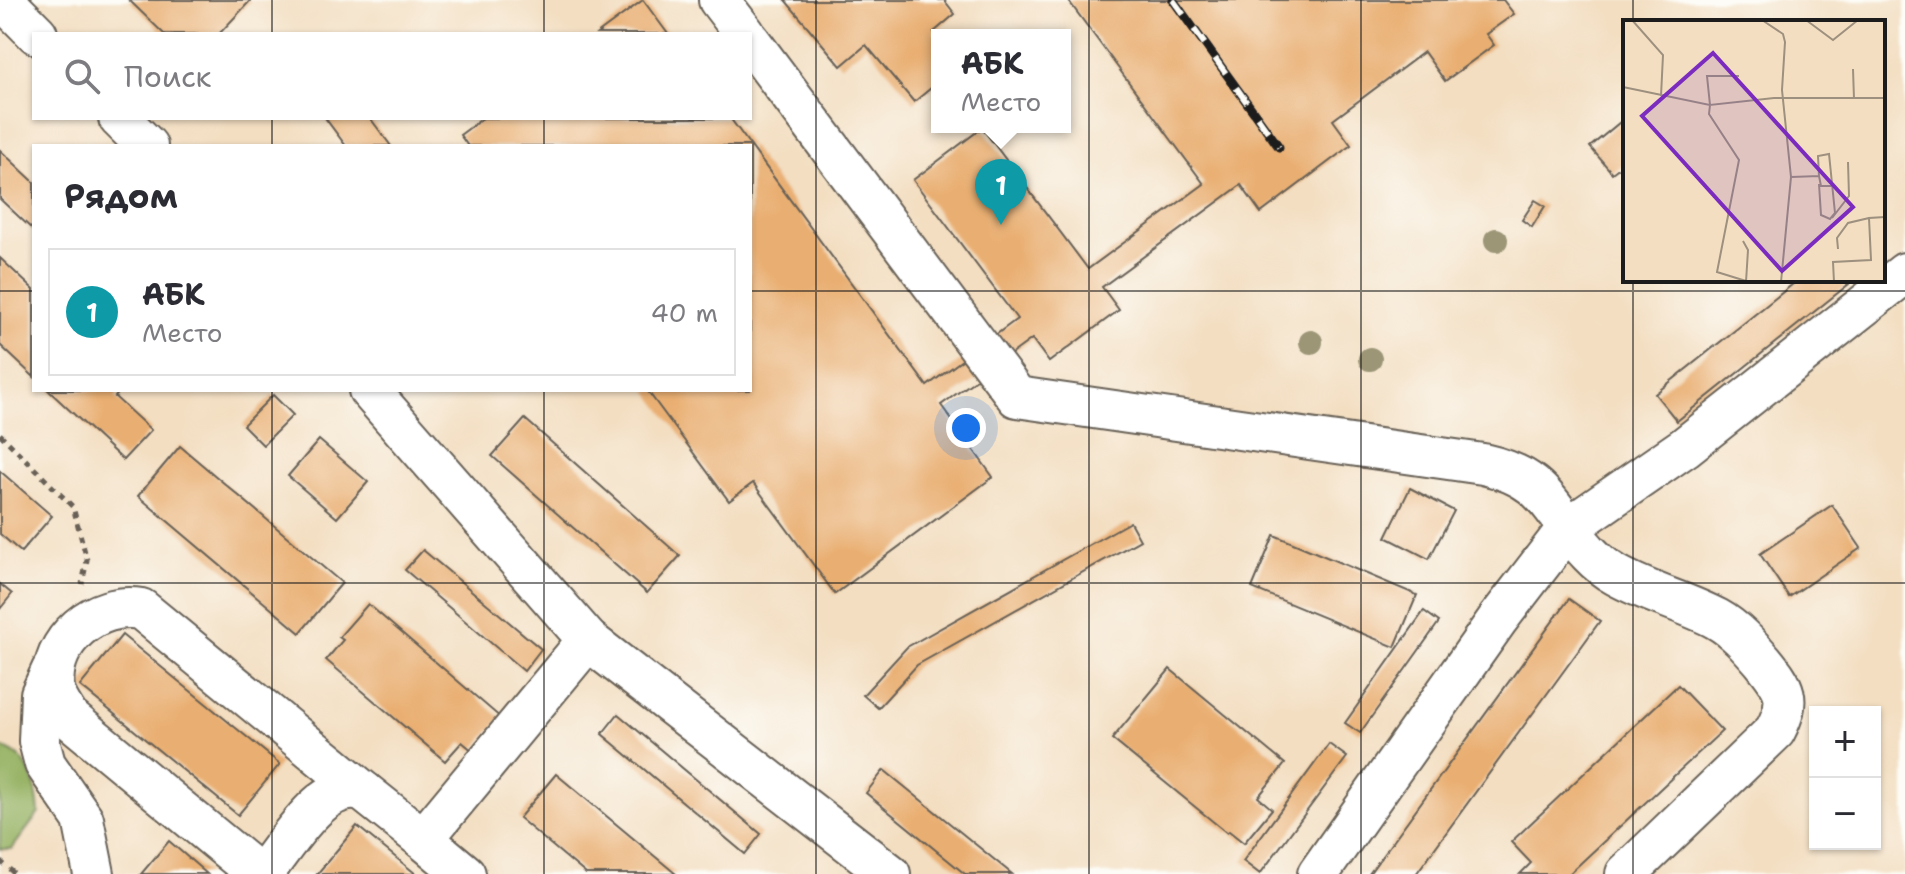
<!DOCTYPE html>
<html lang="ru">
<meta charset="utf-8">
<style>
body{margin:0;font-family:"Shantell Sans",sans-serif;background:#f7f7f7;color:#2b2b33}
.controls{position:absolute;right:24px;bottom:24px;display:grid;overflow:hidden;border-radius:0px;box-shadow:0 2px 6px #0004}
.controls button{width:72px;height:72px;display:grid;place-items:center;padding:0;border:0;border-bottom:2px solid #e1e1e2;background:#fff;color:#2b2b33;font:40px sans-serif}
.you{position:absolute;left:966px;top:428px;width:28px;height:28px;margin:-20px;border:6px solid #fff;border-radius:50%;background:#1a73e8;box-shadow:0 0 0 12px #1a73e833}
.badge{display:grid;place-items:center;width:52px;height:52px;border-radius:50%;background:#0f766e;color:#fff;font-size:26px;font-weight:700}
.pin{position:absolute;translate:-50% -66px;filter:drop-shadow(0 2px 4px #0008)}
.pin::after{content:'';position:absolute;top:42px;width:28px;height:24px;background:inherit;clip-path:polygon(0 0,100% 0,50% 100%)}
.popup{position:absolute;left:931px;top:29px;width:140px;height:104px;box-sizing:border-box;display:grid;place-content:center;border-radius:0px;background:#fff;filter:drop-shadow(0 2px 6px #0005);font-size:26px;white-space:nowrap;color:#7c7c81}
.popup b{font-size:30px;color:#2b2b33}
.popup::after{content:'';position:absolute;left:50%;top:100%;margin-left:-16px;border:16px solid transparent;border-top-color:#fff}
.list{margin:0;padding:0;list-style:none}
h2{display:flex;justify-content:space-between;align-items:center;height:104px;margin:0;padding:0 32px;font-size:34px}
h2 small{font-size:26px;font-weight:400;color:#7c7c81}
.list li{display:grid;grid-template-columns:52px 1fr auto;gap:24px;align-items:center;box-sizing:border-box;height:128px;margin:0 16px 16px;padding:0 16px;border:2px solid #e1e1e2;border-radius:0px}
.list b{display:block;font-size:30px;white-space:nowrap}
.list p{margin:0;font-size:26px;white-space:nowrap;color:#7c7c81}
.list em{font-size:26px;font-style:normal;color:#7c7c81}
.icon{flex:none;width:44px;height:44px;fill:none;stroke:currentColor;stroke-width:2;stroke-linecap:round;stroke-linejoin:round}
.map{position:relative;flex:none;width:1905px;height:874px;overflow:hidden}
.search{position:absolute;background:#fff;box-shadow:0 2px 6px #0004;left:32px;top:32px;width:720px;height:88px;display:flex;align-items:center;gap:20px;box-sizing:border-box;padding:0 28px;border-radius:0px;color:#7c7c81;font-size:30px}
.panel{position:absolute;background:#fff;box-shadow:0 2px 6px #0004;left:32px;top:144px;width:720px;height:248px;border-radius:0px}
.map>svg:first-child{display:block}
</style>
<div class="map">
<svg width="1905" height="874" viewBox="0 0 1905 874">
<rect width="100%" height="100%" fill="#fdfcf7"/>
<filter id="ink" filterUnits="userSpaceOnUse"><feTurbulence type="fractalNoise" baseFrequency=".0125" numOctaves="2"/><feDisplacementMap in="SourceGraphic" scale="16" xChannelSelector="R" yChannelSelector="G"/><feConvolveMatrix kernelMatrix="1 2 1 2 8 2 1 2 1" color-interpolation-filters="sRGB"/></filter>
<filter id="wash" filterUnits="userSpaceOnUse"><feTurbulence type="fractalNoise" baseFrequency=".006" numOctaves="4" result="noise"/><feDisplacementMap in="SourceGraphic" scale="32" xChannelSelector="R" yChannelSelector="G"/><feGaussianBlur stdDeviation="1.8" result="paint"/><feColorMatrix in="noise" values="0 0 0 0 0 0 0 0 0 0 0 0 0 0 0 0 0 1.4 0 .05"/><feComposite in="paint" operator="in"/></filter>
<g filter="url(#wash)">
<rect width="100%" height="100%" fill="#f3dec1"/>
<!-- forest -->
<path fill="#98b466" stroke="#5a6841" stroke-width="2" d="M0 747C30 754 37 786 39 813L12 849H0Z"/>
<g id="blocks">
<!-- building -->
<g fill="#e9af72">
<polygon points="129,0 251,0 219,34 164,34"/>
<polygon points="643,0 668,34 597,34"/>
<polygon points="785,0 944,0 955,14 934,32 937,36 937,83 914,102 866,45 841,66"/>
<polygon points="1068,0 1503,0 1514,14 1486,34 1494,45 1445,81 1424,52 1333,120 1351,145 1261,213 1241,185 1102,287 1119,310 1049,362 1032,339 941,405 993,477 835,594 753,483 729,501 647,390 750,390 750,146 468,146 460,135 483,118 730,118 927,386 1017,319 913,180 982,128 1088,269 1204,184"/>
<polygon points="328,118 370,118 391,146 346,146 326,119"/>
<polygon points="1625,118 1625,163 1612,173 1590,147"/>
<polygon points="0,150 34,182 34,231 0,199"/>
<polygon points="1535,200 1545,206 1532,227 1522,220"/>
<polygon points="0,258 34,290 34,377 0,345"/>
<polygon points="1798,280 1854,280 1677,421 1655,394"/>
<polygon points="48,390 121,390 115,397 151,430 123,460"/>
<polygon points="273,395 293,415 263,445 243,425"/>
<polygon points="525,419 680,556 647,593 492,456"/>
<polygon points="319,440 368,482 337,518 288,476"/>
<polygon points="180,446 342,583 300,633 138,496"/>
<polygon points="0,471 52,516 21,552 0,534"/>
<polygon points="1410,488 1454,511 1429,559 1386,537"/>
<polygon points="1832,505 1861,548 1789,597 1760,554"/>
<polygon points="1130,522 1140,540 917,665 878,708 863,695 907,647"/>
<polygon points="1274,535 1417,595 1395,647 1252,588"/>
<polygon points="423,550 541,649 524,671 405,570"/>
<polygon points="0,584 12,594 0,609"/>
<polygon points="1569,599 1600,621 1416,874 1369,874"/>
<polygon points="368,604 501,718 473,751 462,742 445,761 326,660 343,640 339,637"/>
<polygon points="1424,611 1439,622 1360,733 1345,723"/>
<polygon points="122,635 280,764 238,815 80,686"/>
<polygon points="1170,669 1285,764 1258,797 1272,809 1244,843 1229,831 1227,833 1112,739"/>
<polygon points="1678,685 1722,731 1569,874 1520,874 1531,863 1511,842"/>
<polygon points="618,714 761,834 745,854 602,734"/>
<polygon points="1329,744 1347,757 1260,874 1243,861"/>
<polygon points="884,770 1012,874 965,874 866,793"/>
<polygon points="556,774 676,874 586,874 519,818"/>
<polygon points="357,826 416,874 317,874"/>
<polygon points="169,841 207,874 141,874"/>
</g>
</g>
</g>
<g filter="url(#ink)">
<use href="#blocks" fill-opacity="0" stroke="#676056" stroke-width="2"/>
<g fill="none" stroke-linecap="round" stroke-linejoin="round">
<!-- minor casing -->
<g stroke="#676056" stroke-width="44">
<g id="minor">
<polyline points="3,0 37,34"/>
<polyline points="719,0 745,34"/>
<path d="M750 41 1017 397 1483 464C1528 474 1543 490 1568 528L1685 447 1905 273"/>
<polyline points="119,118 147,146"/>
<polyline points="369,390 588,640 890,874"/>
<polyline points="52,670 41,694 39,741 45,764 83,819 94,874"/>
<polyline points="423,839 465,874"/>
<path d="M258 874 68 717C63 708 55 698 54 688 48 640 97 601 141 609L364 792"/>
<path d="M262 874C285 848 323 776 364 792L423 839 588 640"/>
<path d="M1318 874 1498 619 1568 528C1581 545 1596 564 1616 575 1648 593 1685 602 1717 619 1735 629 1749 645 1763 661 1785 688 1792 698 1775 731L1626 874"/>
</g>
</g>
<!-- path -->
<g stroke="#676056" stroke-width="5" stroke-dasharray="6 6" stroke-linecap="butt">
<polyline points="0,434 73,507 87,560 82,584"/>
<polyline points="0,861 15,874"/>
</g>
<!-- minor -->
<use href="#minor" stroke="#fff" stroke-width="40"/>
<!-- rail casing -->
<g stroke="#1c1c1c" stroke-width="9">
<polyline id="rail" points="1173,0 1279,147"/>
</g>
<!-- rail -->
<use href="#rail" stroke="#fdfcf7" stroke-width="6" stroke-dasharray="18" stroke-linecap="butt"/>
</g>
<!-- trees -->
<g fill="#9c9677">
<circle cx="1496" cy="240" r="12"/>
<circle cx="1311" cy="342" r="12"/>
<circle cx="1370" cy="359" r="12"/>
</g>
</g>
<!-- grid -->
<path fill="none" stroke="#1c1c1c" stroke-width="2" stroke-opacity="0.55" d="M272 0V34M544 0V34M816 0V874M1089 0V874M1361 0V874M1633 0V22M272 118V146M544 118V146M1633 280V874M0 291H34M750 291H1905M272 390V874M544 390V874M0 583H1905"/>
<!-- overview -->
<g transform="translate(1623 20)">
<rect width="262" height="262" fill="#f3dec1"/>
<path fill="none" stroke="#9d907f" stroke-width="2" d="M9 0 40 35 38 76M139 0 160 14 162 22 159 70 168 157 158 262M183 0 210 20 235 0M230 49 231 79M116 56H84L87 85 151 78H262M0 67 87 85 86 94 116 140 94 252 123 261M196 156 195 136 206 134 212 193 207 199 198 195 196 164M168 157 196 156 198 166H211M209 198 226 176 225 142M120 221 125 230 123 262M215 229 214 218 225 203 246 198M211 262 210 242 248 240 246 198 262 197"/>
<path fill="#7b2cbf" fill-opacity="0.15" stroke="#7b2cbf" stroke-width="4" d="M90 33 230 187 159 251 19 96Z"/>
<rect width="262" height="262" fill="none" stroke="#1c1c1c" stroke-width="4"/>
</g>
</svg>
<div class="controls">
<button>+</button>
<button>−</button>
</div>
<div class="you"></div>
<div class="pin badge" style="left:1001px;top:225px;background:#0f9aa8">1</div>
<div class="popup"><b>АБК</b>Место</div>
<div class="search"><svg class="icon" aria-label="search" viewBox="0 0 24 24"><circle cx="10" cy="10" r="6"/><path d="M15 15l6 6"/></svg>Поиск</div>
<section class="panel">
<h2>Рядом<small></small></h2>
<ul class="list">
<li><span class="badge" style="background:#0f9aa8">1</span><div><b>АБК</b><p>Место</p></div><em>40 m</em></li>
</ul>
</section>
</div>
